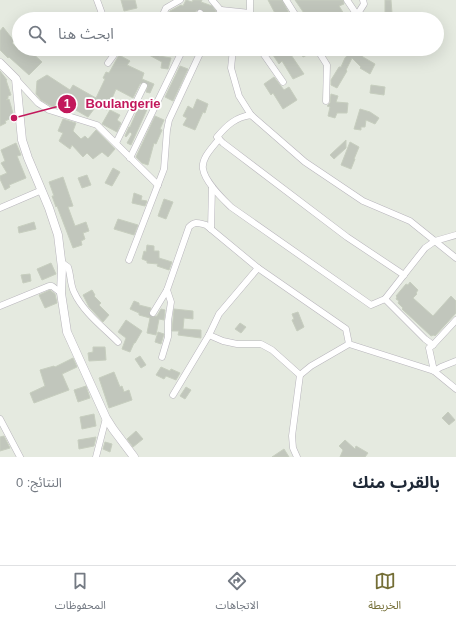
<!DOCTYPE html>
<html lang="ar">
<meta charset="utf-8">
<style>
body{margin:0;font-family:Helvetica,"Noto Sans Arabic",sans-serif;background:#f6f6f7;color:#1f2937;direction:rtl}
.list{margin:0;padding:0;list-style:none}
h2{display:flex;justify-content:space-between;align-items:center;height:52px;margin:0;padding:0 16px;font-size:17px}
h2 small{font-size:13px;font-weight:400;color:#747a83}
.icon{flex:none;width:22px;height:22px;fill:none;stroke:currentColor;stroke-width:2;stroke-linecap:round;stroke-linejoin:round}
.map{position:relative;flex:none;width:456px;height:457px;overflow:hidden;direction:ltr}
.search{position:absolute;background:#fff;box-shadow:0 4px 16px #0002;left:12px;right:12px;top:12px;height:44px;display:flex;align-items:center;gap:10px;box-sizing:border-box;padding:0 14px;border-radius:22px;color:#747a83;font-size:15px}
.sheet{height:108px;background:#fff}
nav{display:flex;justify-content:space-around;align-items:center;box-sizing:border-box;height:56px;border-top:1px solid #e0e1e3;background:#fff;font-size:11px;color:#747a83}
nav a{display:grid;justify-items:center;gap:2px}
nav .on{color:#746e36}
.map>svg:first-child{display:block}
</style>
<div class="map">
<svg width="456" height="457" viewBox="0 0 456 457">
<rect width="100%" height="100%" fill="#e5eae0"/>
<!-- building -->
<g fill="#c1c6bc" stroke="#c7cebf">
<polygon points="121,0 135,0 137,8 124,11"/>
<polygon points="186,0 192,2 193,0 202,0 201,2 212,6 216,11 212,19 202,19 204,12 200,9 196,11 193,19 176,19 168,15 170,11 181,5 183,6"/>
<polygon points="268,0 282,0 292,19 278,19"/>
<polygon points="295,0 343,0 344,4 339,6 344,14 336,19 308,19"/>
<polygon points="385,0 391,0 392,13 385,13"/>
<polygon points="3,27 14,41 12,43 18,49 28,49 42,62 29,75 9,57 8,58 0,50 0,31"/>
<polygon points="138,49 159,49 162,51 159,56 171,58 168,69 161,68 162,62"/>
<polygon points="269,49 287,49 304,74 293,79 282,61 279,64"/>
<polygon points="299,49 313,49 313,52 303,57"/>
<polygon points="353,49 356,49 363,57 375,64 370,74 360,68 361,67 352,58 346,70 347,71 337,88 331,85 331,80 339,67 341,67 345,58"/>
<polygon points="119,55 130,61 127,65 144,73 142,79 154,84 150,93 146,92 148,85 144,82 140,84 133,98 116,89 107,110 97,105 88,117 58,100 54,107 51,106 41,100 36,94 37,81 47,75 70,90 73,85 96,98 105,79 103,78 106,72 109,73"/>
<polygon points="180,66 188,69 173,101 165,97"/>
<polygon points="0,71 7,80 6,80 11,95 8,96 8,98 6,100 9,99 14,117 5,121 6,123 0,126"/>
<polygon points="274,77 284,90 289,87 297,100 283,109 273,93 271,95 264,84"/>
<polygon points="371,85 385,87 384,95 370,93"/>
<polygon points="331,94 338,96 336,102 348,103 347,113 337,113 335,118 328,116 330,107 327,106 330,103"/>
<polygon points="197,99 208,104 205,113 203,112 195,130 183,125 187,118 183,116 188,106 193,109"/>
<polygon points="141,102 149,105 131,145 127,143 132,134 130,132 126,137 125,136 129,127 130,127"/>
<polygon points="360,109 370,112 379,118 375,124 366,120 365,127 361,127 361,130 354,129"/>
<polygon points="110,110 120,115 117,120 121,123 117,132 102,124"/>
<polygon points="155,116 164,120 160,129 162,130 156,144 154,143 148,165 142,163 136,157"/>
<polygon points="63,119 76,123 73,131 81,139 85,136 88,139 96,130 115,149 108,157 102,152 93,159 87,153 83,157 72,145 70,149 59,141 63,133 58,131"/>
<polygon points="346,140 346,148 334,159 330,155"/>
<polygon points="350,142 359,147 354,159 355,159 351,169 341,165"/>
<polygon points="16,143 21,155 17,156 26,178 9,185 10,187 5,190 0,179 0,176 7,173 1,163 5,161 1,150"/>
<polygon points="113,168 120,172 112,186 105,183"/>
<polygon points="87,175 91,185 82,188 78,178"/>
<polygon points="63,177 73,206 68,207 75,226 86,222 89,231 83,233 85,239 81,241 82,245 73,248 57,206 56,207 52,196 54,196 49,182"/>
<polygon points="134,193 142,196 141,200 147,201 145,206 132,203"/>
<polygon points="164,199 173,202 166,219 158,216"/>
<polygon points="118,219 138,225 134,235 114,229"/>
<polygon points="34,222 36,229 19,233 18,227"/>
<polygon points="147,245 154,246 154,251 159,251 159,258 172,262 169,270 157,266 158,264 147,263 147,261 142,259 144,251 146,252"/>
<polygon points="51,263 56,274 42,280 37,269"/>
<polygon points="30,274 31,281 23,283 21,275"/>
<polygon points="410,282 418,290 416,293 417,294 413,298 433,316 451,296 456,301 456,313 435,336 434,335 431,336 402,309 403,308 398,303 399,301 396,299 397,297 396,296 406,284 408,285"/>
<polygon points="50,290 55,294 57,303 45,308 39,295"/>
<polygon points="92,290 95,295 94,296 101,303 99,305 109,315 103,322 89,307 83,295"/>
<polygon points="134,301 139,303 139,305 151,308 149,313 153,317 157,316 161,309 165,310 164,320 159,319 156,335 147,333 150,318 139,315 139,313 130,309"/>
<polygon points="174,309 193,311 193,319 184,318 183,329 201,330 201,338 178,335 179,331 172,331"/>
<polygon points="298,312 304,327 297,331 292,320 294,319 292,314"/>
<polygon points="126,320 142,331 135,343 134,343 130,352 122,349 126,338 118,332"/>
<polygon points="240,323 246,327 241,333 235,329"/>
<polygon points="158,332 164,334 161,344 155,342"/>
<polygon points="93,347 105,347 106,360 89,361 88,353 93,352"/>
<polygon points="140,356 146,365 141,368 135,359"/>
<polygon points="73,358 77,367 62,374 69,390 34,403 30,393 45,386 40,370 54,366 55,367"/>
<polygon points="161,367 170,371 171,369 180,373 176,380 166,376 164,379 156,375"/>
<polygon points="114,372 120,387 122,386 124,392 129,390 132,400 109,408 99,378"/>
<polygon points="86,386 90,398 78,402 74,390"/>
<polygon points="186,387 191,390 185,399 180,396"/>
<polygon points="448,412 455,420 449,425 442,418"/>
<polygon points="94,414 96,426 82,429 80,417"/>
<polygon points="136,431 143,439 133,447 127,439"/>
<polygon points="4,436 10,448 0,451 0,437"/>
<polygon points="96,437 94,446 79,449 78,440"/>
<polygon points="345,440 355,449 356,446 368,453 365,457 340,457 343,450 339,446"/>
<polygon points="105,442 112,444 110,452 103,449"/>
<polygon points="284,449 289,457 272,457"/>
</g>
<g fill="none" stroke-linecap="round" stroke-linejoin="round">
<!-- minor casing -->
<g stroke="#b8b5bc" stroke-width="7">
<g id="minor">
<polyline points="97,0 104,19"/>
<polyline points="212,0 228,19"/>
<polyline points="286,0 298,19"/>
<polyline points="347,0 357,15 364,4 363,0"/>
<polyline points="221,10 250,13 250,0"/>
<polyline points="161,19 166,8 180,0"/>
<polyline points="197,19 200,13"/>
<polyline points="217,19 221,10"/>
<polyline points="233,49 231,68 239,96 251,115"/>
<polyline points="260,49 283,82"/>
<polyline points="317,49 327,65 326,101"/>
<polyline points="108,63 116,52 121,49"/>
<polyline points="16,79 38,103 49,110 97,125 158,185"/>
<path d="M219 139C213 147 201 158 203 169 205 182 222 198 231 207L371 305 385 299 425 248 435 241 456 235"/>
<polyline points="116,143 144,86"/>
<polyline points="130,158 183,49"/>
<polyline points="0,208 42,190"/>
<polyline points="211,229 212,187"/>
<polyline points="129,260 164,169 167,130 169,120 202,49"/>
<path d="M61 262 68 267C71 275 70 284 74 292 83 312 103 327 118 342"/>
<path d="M404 275 347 237 223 143 217 137C227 125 236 117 251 115L305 162 363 201 410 221 456 258"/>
<polyline points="385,299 425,339 433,345 429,348 434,371 441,367 456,361"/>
<polyline points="0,306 49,286 52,286 61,293"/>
<path d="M153 313 167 290 189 227C195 221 198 223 206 225L258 268 346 329 349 344 434 371 456 389"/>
<polyline points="209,335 223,341 237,344 261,344 272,350 300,375"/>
<polyline points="433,345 456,320"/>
<polyline points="162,357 168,337 168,321 171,302 167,290"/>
<polyline points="173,395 209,335 219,314 258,268"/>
<polyline points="0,419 20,457"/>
<polyline points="96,457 106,418"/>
<polyline points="297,457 293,448 292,436 300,375 311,366 349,344"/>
</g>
</g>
<!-- tertiary casing -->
<g stroke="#b8b5bc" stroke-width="9">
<polyline id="tertiary" points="0,63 16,79 22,140 28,158 49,208 58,235 62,268 61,293 67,332 106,418 113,429 134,457"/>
</g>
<!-- minor -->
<use href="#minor" stroke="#fff" stroke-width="6"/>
<!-- tertiary -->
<use href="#tertiary" stroke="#fff" stroke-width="8"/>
</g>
<!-- callouts -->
<path fill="none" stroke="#c2185b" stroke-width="1.5" d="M14 118L67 104"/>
<g fill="#c2185b" stroke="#fff" stroke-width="1.5">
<circle cx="14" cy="118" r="4"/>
<circle cx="67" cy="104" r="10"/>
</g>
<g font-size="12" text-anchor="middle" font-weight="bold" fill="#fff">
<text x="67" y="108">1</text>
</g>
<g font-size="13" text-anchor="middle" font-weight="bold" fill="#c2185b" stroke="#fff" stroke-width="3.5" stroke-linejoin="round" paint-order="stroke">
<text x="123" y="108">Boulangerie</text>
</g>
</svg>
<div class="search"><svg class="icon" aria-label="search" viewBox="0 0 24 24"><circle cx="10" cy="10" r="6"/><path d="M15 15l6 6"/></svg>ابحث هنا</div>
</div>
<section class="sheet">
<h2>بالقرب منك<small>النتائج: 0</small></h2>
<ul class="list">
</ul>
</section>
<nav>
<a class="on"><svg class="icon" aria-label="map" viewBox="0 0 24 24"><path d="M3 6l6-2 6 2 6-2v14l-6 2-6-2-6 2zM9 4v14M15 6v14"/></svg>الخريطة</a>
<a><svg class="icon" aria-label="directions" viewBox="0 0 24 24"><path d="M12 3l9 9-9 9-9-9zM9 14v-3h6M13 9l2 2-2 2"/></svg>الاتجاهات</a>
<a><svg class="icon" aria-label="saved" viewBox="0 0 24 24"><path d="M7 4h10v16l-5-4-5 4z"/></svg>المحفوظات</a>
</nav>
